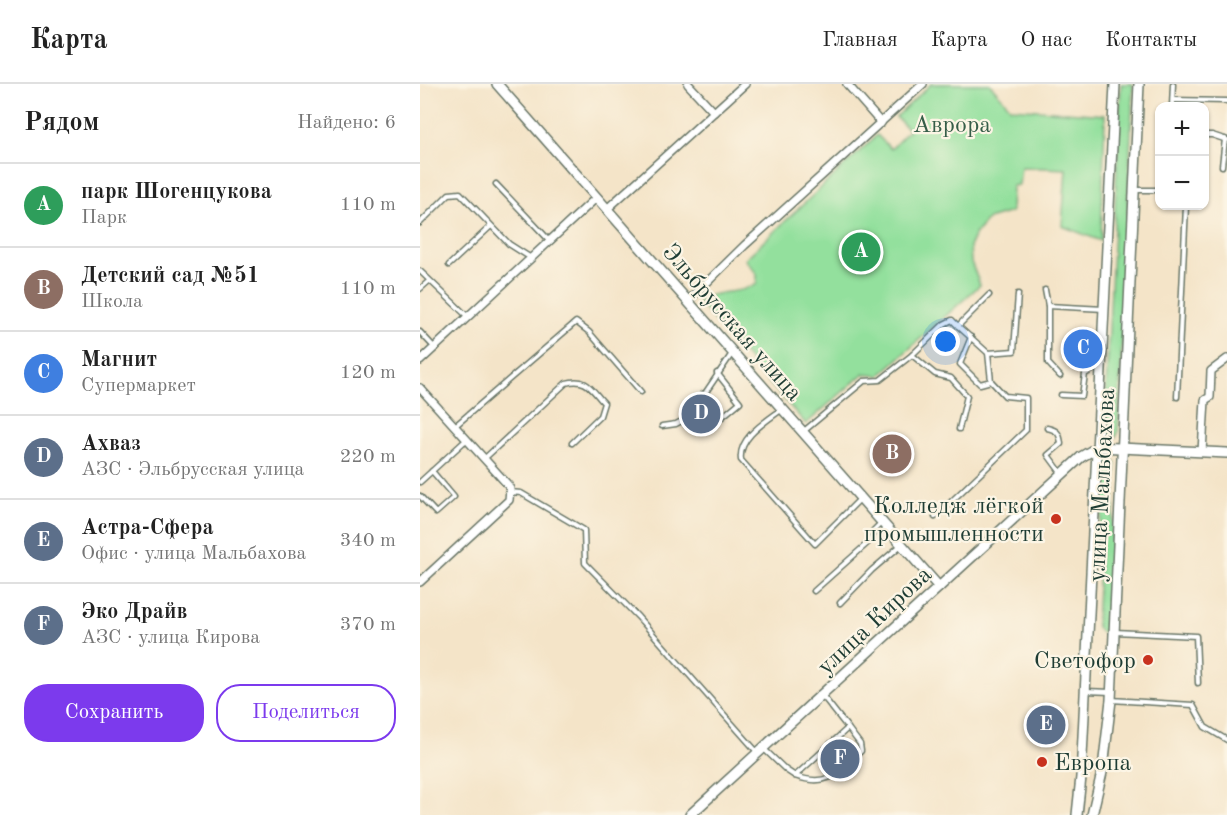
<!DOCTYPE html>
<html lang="ru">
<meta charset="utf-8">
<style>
body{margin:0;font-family:"Old Standard TT",serif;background:#f2f2f2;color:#222}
.controls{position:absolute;right:18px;top:18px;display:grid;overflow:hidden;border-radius:12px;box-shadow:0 2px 4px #0004}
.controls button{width:54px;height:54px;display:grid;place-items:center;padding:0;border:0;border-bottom:2px solid #e0e0e0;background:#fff;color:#222;font:30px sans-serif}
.you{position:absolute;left:526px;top:258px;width:21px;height:21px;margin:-15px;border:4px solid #fff;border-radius:50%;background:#1a73e8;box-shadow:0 0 0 9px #1a73e833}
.badge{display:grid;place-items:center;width:39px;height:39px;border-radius:50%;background:#7c3aed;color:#fff;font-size:20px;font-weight:700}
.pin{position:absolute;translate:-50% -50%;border:3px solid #fff;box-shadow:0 2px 6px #0006}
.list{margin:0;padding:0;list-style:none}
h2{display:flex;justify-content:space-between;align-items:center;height:78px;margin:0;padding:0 24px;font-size:26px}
h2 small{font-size:20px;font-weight:400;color:#767676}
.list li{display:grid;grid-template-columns:39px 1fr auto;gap:18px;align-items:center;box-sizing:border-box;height:84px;padding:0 24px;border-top:2px solid #e0e0e0}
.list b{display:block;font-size:22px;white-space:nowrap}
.list p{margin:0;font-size:20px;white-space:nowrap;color:#767676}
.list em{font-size:20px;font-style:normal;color:#767676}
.actions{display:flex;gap:12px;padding:18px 24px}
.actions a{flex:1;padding:14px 0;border:2px solid #7c3aed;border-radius:24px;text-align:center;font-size:21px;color:#7c3aed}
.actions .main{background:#7c3aed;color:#fff}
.map{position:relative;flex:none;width:807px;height:731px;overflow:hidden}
header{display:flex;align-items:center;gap:36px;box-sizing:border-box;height:84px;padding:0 30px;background:#fff;border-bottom:2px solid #e0e0e0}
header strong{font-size:28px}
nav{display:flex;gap:33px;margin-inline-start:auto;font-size:21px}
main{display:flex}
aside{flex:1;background:#fff}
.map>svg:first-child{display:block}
</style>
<header>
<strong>Карта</strong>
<nav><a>Главная</a><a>Карта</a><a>О нас</a><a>Контакты</a></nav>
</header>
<main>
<aside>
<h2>Рядом<small>Найдено: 6</small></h2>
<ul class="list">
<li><span class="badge" style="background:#2e9e5b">A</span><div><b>парк Шогенцукова</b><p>Парк</p></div><em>110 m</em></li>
<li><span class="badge" style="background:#8d6e63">B</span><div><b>Детский сад №51</b><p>Школа</p></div><em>110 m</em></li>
<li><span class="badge" style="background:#3f7fe0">C</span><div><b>Магнит</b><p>Супермаркет</p></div><em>120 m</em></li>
<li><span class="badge" style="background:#5c6f8a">D</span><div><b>Ахваз</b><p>АЗС · Эльбрусская улица</p></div><em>220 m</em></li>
<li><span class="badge" style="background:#5c6f8a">E</span><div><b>Астра-Сфера</b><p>Офис · улица Мальбахова</p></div><em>340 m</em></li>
<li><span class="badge" style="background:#5c6f8a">F</span><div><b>Эко Драйв</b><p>АЗС · улица Кирова</p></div><em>370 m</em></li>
</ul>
<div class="actions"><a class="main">Сохранить</a><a>Поделиться</a></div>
</aside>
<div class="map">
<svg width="807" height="731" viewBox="0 0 807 731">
<rect width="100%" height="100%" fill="#fcf5e5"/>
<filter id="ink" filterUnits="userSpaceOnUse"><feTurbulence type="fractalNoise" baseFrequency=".0167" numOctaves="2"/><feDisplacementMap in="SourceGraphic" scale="12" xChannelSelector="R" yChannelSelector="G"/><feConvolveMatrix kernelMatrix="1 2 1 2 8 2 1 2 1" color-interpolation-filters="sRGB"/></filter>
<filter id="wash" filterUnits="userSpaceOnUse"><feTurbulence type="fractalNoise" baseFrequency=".008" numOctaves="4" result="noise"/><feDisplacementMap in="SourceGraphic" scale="24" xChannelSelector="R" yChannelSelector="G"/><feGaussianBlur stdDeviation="1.35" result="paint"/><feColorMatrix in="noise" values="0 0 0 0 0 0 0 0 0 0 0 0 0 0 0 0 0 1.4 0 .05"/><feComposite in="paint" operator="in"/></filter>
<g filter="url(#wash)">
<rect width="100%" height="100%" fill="#f4e4c8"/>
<!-- green -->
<g fill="#93e09d" stroke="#598e68" stroke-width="1.5">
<path d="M511 0H570L591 24 685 31 681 157 642 142 646 85 601 83 599 101 592 102 591 128 568 135 555 150 550 161 551 178 560 201 459 292 443 290 386 340 278 218C295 204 320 212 337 199V190L325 175 457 51 471 65 489 46 476 33Z"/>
<polygon points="701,0 713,0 698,349 696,353 686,352 684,348"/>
<polygon points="689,375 696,379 688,544 682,549 676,543 684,381"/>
</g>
</g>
<g filter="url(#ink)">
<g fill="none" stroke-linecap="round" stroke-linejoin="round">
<!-- lane casing -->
<g stroke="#6a7768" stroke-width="7">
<g id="lane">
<polyline points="753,16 807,17"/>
<polyline points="752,22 753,0"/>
<polyline points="784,51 792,51 807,56"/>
<polyline points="802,82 805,55"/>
<polyline points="76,100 129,156"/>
<polyline points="716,106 740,106"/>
<polyline points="0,139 29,110 40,109 89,160 111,174"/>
<polyline points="29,181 71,142"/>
<polyline points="0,187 47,232"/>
<polyline points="0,205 9,197"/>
<polyline points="625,206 628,222"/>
<polyline points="0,248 14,263"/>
<polyline points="551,253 540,280 560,300 571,297"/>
<polyline points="568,269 594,267 598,210"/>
<polyline points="492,271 515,290 531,294 547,312 539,345"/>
<polyline points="640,292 628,279 628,222 684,225"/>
<polyline points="283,310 302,333 320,318 297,289"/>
<polyline points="641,311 662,312 665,290 681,281"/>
<polyline points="757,313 766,122"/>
<path d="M361 326C345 338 318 354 321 376L395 460 441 414"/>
<polyline points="35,342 156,238 169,248 221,308"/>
<polyline points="242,342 256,340 269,333 313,268"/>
<path d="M627 344C637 346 640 349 641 360L628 371 642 390"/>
<polyline points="384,347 444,297 460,296 492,271 524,240 532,236 538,242 569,211"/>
<path d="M65 374 146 299C167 293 171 305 184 319L180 332 152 359"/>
<polyline points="0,398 46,356"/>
<polyline points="90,408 101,409 164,446 165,479 218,533 338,669"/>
<polyline points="0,412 16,429 34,413 12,387"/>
<polyline points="515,433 606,346 606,314 585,312 571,297 568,269 538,242"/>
<polyline points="394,507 450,457 453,451 453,447 461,439"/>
<polyline points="420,519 452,486 480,462"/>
<polyline points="695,548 776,552 778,599"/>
<polyline points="666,607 691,608"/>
<polyline points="691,616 773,621 785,643 807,656"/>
<polyline points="344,665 366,686 375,692 428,644 402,611"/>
<path d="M375 692C408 704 418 689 441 667L440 660 428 644"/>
</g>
</g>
<!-- street casing -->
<g stroke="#6a7768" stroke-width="10">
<g id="street">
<polyline points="268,0 294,28"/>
<polyline points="427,0 461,39"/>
<polyline points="187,125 325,0"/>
<polyline points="268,217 325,161 503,0"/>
<polyline points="0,277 177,113"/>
<polyline points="0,304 88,401 90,405 89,416 0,498"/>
<polyline points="782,368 785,316 790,313 791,287 807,275"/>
</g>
</g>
<!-- secondary casing -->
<g stroke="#6a7768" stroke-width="12">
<g id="secondary">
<polyline points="77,0 519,503"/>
<polyline points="270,731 661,373 678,363 807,369"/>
<polyline points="657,731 661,693 695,0"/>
<polyline points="672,731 683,684 691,616 719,0"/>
</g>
</g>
<!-- lane -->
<use href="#lane" stroke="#fff" stroke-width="4"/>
<!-- street -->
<use href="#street" stroke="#fff" stroke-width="7"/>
<!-- secondary -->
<use href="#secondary" stroke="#fff" stroke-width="9"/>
</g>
</g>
<!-- markers -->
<g fill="#c8321e" stroke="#fcf5e5" stroke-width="2">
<circle cx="636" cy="435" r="6"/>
<circle cx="728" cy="576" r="6"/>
<circle cx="622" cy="678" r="6"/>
</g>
<g text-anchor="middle" stroke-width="4.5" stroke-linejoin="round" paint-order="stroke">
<!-- park labels -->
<g font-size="24" fill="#365e49" stroke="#fcf5e5">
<text x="532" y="48">Аврора</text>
</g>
<!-- street labels -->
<g font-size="24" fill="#1f3d34" stroke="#fcf5e5">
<text transform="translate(313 238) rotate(49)" y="8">Эльбрусская улица</text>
<text transform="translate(681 401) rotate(-87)" y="8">улица Мальбахова</text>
<text transform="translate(454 536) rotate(-43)" y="8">улица Кирова</text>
</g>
<!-- poi labels -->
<g font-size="24" fill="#1f3d34" stroke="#fcf5e5" text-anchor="end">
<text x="624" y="429">Колледж лёгкой<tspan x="624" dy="28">промышленности</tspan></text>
<text x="716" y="584">Светофор</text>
<text x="634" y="686" text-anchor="start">Европа</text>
</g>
</g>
</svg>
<div class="controls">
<button>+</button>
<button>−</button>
</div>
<div class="you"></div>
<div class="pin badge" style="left:441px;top:168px;background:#2e9e5b">A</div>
<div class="pin badge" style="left:472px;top:370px;background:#8d6e63">B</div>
<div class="pin badge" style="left:663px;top:265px;background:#3f7fe0">C</div>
<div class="pin badge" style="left:281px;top:330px;background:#5c6f8a">D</div>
<div class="pin badge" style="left:626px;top:641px;background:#5c6f8a">E</div>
<div class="pin badge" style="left:420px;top:675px;background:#5c6f8a">F</div>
</div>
</main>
